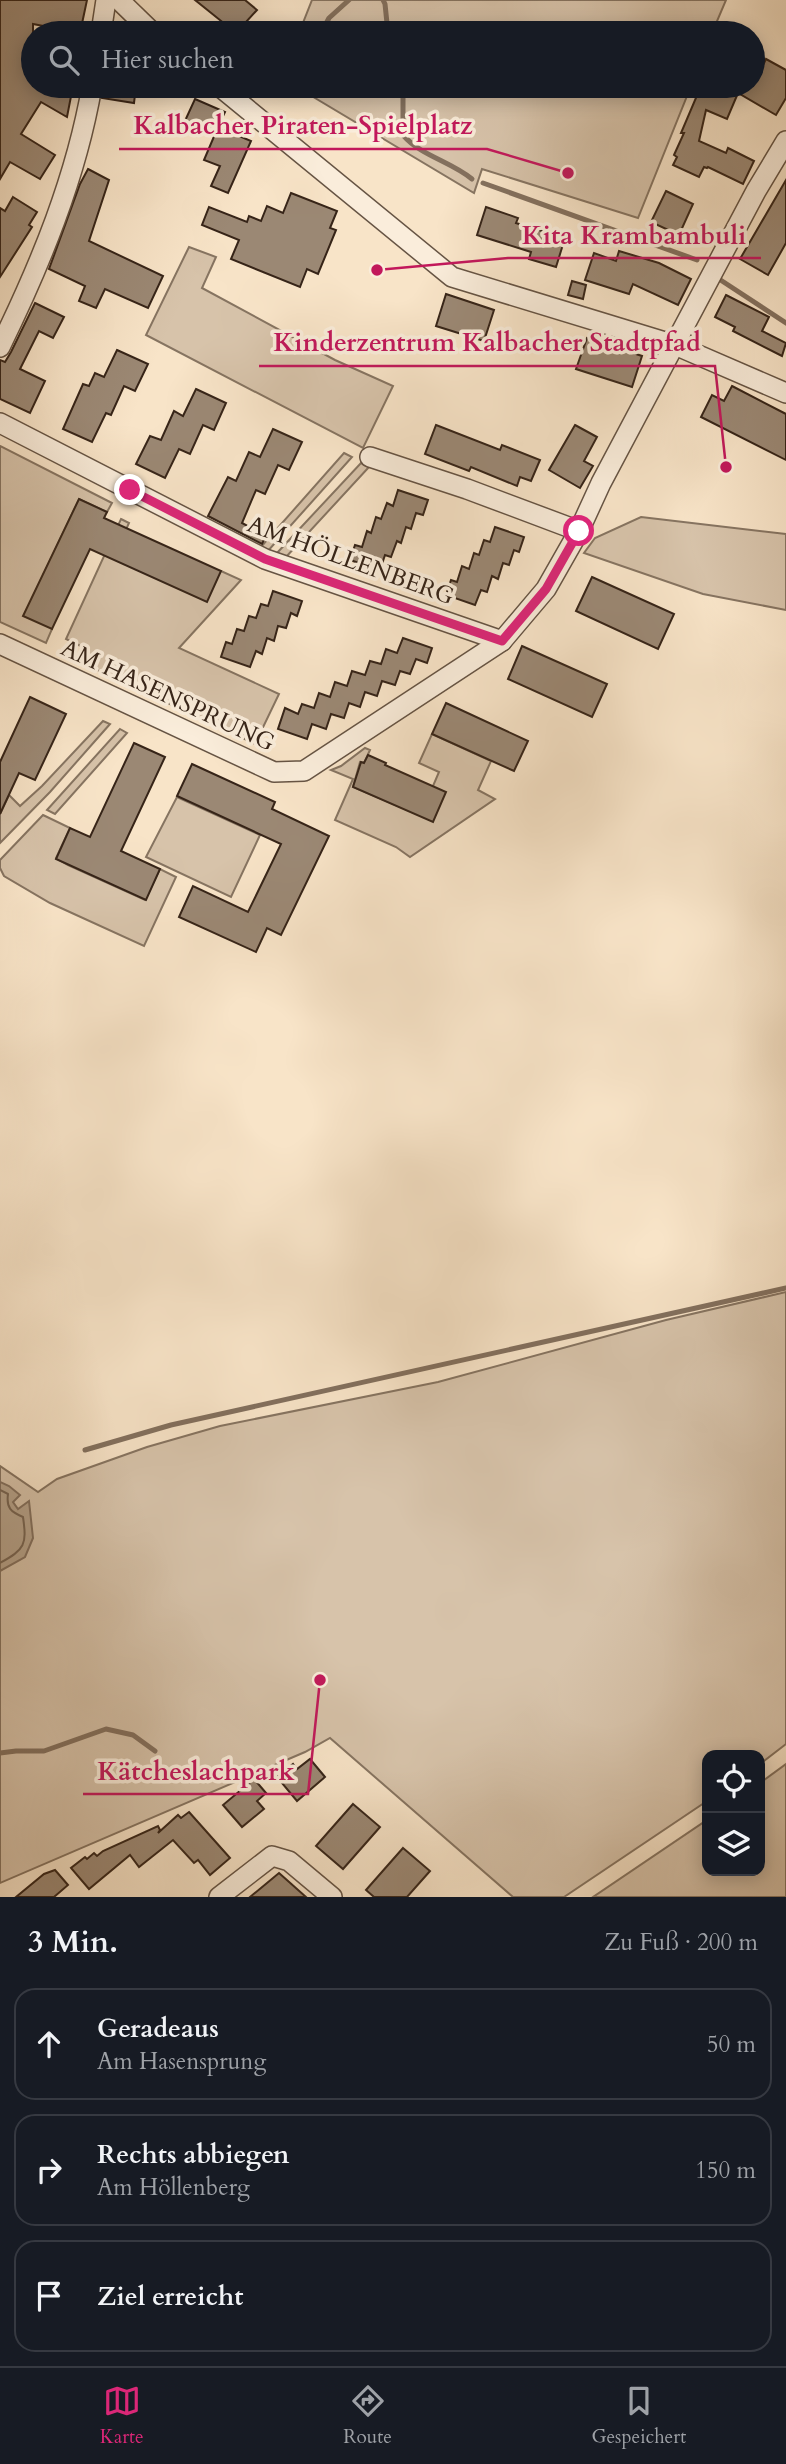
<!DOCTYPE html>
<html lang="de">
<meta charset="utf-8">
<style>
body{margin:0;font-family:Cardo,serif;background:#242831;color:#f1f3f6}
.controls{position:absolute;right:21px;bottom:21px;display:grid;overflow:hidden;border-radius:14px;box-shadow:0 4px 18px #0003}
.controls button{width:63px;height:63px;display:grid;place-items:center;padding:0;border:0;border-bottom:2px solid #363941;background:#171b24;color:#f1f3f6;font:35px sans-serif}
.stop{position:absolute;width:21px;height:21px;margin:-16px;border:5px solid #db2777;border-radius:50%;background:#fff}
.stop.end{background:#db2777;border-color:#fff;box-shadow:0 2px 7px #0008}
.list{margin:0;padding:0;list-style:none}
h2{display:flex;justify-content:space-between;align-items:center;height:91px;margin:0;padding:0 28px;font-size:30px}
h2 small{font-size:23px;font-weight:400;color:#9ea1a6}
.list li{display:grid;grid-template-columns:46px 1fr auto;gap:21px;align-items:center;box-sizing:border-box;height:112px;margin:0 14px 14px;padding:0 14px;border:2px solid #363941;border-radius:21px}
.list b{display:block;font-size:26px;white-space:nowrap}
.list p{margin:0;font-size:23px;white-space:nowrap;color:#9ea1a6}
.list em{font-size:23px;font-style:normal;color:#9ea1a6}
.icon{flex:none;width:38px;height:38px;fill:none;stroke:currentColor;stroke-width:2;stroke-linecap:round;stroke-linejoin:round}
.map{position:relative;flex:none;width:786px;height:1897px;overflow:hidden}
.search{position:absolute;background:#171b24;box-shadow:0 4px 18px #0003;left:21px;right:21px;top:21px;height:77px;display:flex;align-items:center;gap:18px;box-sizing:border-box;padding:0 24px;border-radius:38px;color:#9ea1a6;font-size:26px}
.sheet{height:469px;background:#171b24}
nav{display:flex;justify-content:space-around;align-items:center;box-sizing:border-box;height:98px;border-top:2px solid #363941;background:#171b24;font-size:19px;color:#9ea1a6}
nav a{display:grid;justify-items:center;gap:4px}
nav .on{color:#db2777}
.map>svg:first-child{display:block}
</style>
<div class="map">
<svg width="786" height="1897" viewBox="0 0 786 1897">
<rect width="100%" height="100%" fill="#f8e4c8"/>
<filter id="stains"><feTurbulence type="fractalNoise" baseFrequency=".00286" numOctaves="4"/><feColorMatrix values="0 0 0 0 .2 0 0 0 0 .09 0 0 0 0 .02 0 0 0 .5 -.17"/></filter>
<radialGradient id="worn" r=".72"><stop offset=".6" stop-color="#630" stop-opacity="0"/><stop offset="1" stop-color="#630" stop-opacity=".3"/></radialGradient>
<!-- green -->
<g fill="#d7c3aa" stroke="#867461" stroke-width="2">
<polygon points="312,0 726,0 712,33 299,33"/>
<polygon points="295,86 691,86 638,218 482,169 474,193"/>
<polygon points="189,247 216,257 202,288 335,360 393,386 363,448 146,335"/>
<polygon points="0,446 112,503 107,512 79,499 30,603 52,629 46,643 0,622"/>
<polygon points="344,453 352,457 267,552 260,548"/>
<polygon points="361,463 369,467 286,557 277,553"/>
<polygon points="641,517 786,534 786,610 703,594 584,553 595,538"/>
<polygon points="121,519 129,523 113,558 221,571 241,580 179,648 279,694 255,744 80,662 87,649 66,639"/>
<polygon points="103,721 110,724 50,792 0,843 0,814 9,795 20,806 42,786"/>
<polygon points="120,729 127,733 55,814 47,810"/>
<polygon points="432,734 491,761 478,790 495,799 410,857 396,847 335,820 353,779 331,770 341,766 365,748 370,750 364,763 360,762 353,787 433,821 433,786 439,772 419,763"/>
<polygon points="177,797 260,835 231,897 146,857"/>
<polygon points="43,815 70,828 56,858 68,865 145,900 160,869 176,877 144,946 50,903 4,876 0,868 0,860"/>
<polygon points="786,1292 786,1744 760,1764 760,1755 707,1755 707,1801 564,1897 513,1897 330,1738 305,1752 0,1883 0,1466 38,1492 57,1479 147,1447 220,1426 438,1382 666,1320"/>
<polygon points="786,1764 786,1897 593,1897 707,1820 707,1871 760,1871 760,1783"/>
</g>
<!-- water -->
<polygon fill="#b6a38c" stroke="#83705e" stroke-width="2" points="0,1482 9,1486 20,1495 13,1502 18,1509 29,1501 33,1538 25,1557 0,1571"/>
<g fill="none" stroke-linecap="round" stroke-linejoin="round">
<!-- shore -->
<path stroke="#766452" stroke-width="2" d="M0 1490 8 1494C6 1508 11 1512 23 1517 27 1545 25 1549 0 1563"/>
<!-- stream -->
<g stroke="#83705e" stroke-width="5">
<polyline points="383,0 385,4 388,33"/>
<polyline points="321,33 329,18 349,0"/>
<path d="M399 86 403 98V135C421 156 450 161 472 179"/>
<polyline points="483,183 697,260"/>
<polyline points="719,279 786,323"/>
<polyline points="85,1450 171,1425 786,1288"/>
<polyline points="0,1753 16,1751 44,1751 106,1729 133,1735 155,1751"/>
</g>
</g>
<!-- building -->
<g fill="#9b8874" stroke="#362418" stroke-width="2">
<polygon points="0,0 87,0 80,33 33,24 33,86 73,86 67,117 41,102 21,134 55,155 40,179 10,162 0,179"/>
<polygon points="195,0 245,0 257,10 236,33"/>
<polygon points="766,59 786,70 786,98 776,115 738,93 727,119 706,110 699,141 726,153 728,148 754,161 743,184 708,167 707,168 704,167 699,177 673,165 677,157 674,155 684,133 681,133 701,86 753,86"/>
<polygon points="104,86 136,86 134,103 102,98"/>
<polygon points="195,99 225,112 214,135 184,123"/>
<polygon points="218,127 251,141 228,193 211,186 220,166 204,160"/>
<polygon points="88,169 109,180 89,241 163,276 148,308 105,289 96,308 79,301 85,286 49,269 80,184"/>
<polygon points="786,180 786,243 768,275 740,259"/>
<polygon points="666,191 693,204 679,235 651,222"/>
<polygon points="291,193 337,211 330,228 336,230 318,274 307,269 300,287 231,259 239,240 202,225 209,207 247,222 249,216 261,221 267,206 283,213"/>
<polygon points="13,197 37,212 29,225 32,227 0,277 0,208 5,211"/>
<polygon points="486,207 518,218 516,223 565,238 556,267 529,259 531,252 477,235"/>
<polygon points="619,251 659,263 691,279 678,305 633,284 629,294 585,280 594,253 616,261"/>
<polygon points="572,281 586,285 583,299 568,295"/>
<polygon points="446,294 494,310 484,341 436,326"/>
<polygon points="726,295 769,317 762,331 786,343 782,356 733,331 735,327 715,317"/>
<polygon points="35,303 64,317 53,338 39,331 20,369 45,381 30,413 0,399 0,360 5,362 11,352"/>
<polygon points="587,338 642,356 632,387 576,369"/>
<polygon points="117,350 148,364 135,391 124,386 111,415 106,413 92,442 63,429 83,384 89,386 95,373 104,377"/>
<polygon points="732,386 786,414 786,460 701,417 712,395 724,401"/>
<polygon points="196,389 226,403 214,430 203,425 190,454 179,449 165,478 136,464 150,436 161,440 174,411 183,416"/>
<polygon points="436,425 500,450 502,445 540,460 531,481 520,477 517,486 471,467 469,471 425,454"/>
<polygon points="575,425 597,437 584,461 593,466 580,488 549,470"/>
<polygon points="273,429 302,442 289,470 278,465 265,494 256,490 242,523 266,536 262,544 208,516 228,477 236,481 249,452 260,457"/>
<polygon points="398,490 428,500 423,515 416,513 411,529 406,527 401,543 397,541 391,557 385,555 380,570 350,560 355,545 362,547 367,531 371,533 376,517 381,519 387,503 393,506"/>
<polygon points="79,499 107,512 104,518 221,571 207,602 90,549 52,629 23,616"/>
<polygon points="495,527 524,537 519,552 514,550 509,565 503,563 498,579 492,576 487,592 481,590 475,605 446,595 451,580 457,582 462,566 469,569 474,553 479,555 484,540 490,542"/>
<polygon points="592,577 674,614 658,649 576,611"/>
<polygon points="273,591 302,601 297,616 291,613 286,628 278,626 274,641 267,638 262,654 256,651 250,667 221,657 226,642 232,644 237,629 244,631 249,616 256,618 261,604 268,606"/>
<polygon points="403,638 432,648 427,663 416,659 410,674 400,671 395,685 382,681 377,696 365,692 360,707 349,703 344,718 331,714 326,729 312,724 307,739 278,729 285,708 298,714 302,704 314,708 319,693 330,697 335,682 347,686 352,671 365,675 370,661 381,664 386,649 397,653"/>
<polygon points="522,646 607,684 592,717 508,679"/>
<polygon points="30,697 66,714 35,780 19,773 0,814 0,762"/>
<polygon points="446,703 528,741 514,771 432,734"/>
<polygon points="134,743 165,757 121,851 160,869 146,900 56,859 70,828 90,837"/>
<polygon points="368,755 386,763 385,765 446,792 433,822 353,787 361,762 364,763"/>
<polygon points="192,764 275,802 272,809 329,836 281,935 267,928 256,952 179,917 193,886 248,912 281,844 177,796"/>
<polygon points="310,1759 325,1777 297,1801 277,1777 293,1764 297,1769"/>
<polygon points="254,1779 266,1793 257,1801 264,1809 242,1827 223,1805"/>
<polygon points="353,1804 380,1827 343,1869 316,1846"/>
<polygon points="189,1812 230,1858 210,1875 198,1860 194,1863 173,1840 139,1867 130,1855 89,1889 71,1868 85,1857 87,1859 94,1853 97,1856 103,1851 158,1826 160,1830 158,1833 178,1815 181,1818"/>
<polygon points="403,1848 430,1871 407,1897 374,1897 366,1890"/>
<polygon points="55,1870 68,1885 54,1897 16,1897 44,1874"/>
<polygon points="279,1873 306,1897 250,1897 267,1883"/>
</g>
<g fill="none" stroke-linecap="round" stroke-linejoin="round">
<!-- minor casing -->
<g stroke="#665444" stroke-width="22">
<g id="minor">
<polyline points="119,0 153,33"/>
<polyline points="101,33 106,0"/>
<polyline points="219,86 452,277 675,345 786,393"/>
<path d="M0 347C41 263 76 178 92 86"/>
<polyline points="0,423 265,559 502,641"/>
<polyline points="370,457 467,489 579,531"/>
<polyline points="0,644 274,772 304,771 502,641 546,589 579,531 601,483 756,191 786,141"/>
<polyline points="219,1897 272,1856 289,1861 332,1897"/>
</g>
</g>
<!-- minor -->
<use href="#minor" stroke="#faeddb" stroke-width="19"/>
</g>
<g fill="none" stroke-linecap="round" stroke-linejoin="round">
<!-- route -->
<polyline stroke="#db2777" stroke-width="9" points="130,490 265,559 502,641 546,589 579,531"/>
</g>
<g text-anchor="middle" stroke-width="7" stroke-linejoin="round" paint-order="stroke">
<!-- street labels -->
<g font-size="24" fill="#362418" stroke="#faeddb">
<text transform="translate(351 560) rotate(20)" y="8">AM HÖLLENBERG</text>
<text transform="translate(168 695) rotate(25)" y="8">AM HASENSPRUNG</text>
</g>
</g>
<!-- callouts -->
<path fill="none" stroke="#c2185b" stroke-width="2.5" d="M568 173L487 149H119M377 270L508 258H761M726 467L715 366H259M320 1680L308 1794H83"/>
<g fill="#c2185b" stroke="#faeddb" stroke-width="2.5">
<circle cx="568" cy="173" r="7"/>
<circle cx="377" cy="270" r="7"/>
<circle cx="726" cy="467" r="7"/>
<circle cx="320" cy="1680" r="7"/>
</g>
<g font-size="26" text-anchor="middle" font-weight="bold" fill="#c2185b" stroke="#faeddb" stroke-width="7" stroke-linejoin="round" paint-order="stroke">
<text x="303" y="134">Kalbacher Piraten-Spielplatz</text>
<text x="634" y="244">Kita Krambambuli</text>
<text x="487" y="351">Kinderzentrum Kalbacher Stadtpfad</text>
<text x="196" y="1780">Kätcheslachpark</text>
</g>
<rect width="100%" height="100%" filter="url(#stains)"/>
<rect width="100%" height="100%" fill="url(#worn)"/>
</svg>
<div class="controls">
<button><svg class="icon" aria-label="locate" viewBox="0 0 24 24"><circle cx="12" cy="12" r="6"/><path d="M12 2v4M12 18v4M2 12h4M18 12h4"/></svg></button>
<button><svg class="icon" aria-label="layers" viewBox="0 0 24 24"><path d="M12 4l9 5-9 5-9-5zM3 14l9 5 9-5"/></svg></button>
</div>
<div class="stop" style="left:579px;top:531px"></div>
<div class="stop end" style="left:130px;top:490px"></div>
<div class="search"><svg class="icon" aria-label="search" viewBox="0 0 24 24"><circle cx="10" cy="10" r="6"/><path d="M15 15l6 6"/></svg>Hier suchen</div>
</div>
<section class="sheet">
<h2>3 Min.<small>Zu Fuß · 200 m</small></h2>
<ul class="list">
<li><svg class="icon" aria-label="ahead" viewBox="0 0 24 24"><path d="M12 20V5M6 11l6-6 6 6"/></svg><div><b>Geradeaus</b><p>Am Hasensprung</p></div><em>50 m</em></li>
<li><svg class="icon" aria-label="right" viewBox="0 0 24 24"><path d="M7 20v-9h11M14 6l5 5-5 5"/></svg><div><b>Rechts abbiegen</b><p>Am Höllenberg</p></div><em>150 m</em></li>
<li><svg class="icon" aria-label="arrive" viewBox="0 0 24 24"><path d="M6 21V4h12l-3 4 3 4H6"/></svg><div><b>Ziel erreicht</b></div></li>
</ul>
</section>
<nav>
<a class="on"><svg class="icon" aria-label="map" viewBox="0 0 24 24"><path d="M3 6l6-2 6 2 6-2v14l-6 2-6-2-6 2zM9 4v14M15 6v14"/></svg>Karte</a>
<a><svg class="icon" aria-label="directions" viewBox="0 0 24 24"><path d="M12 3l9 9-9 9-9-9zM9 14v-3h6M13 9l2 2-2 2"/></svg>Route</a>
<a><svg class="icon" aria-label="saved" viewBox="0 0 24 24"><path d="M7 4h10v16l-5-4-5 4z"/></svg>Gespeichert</a>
</nav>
